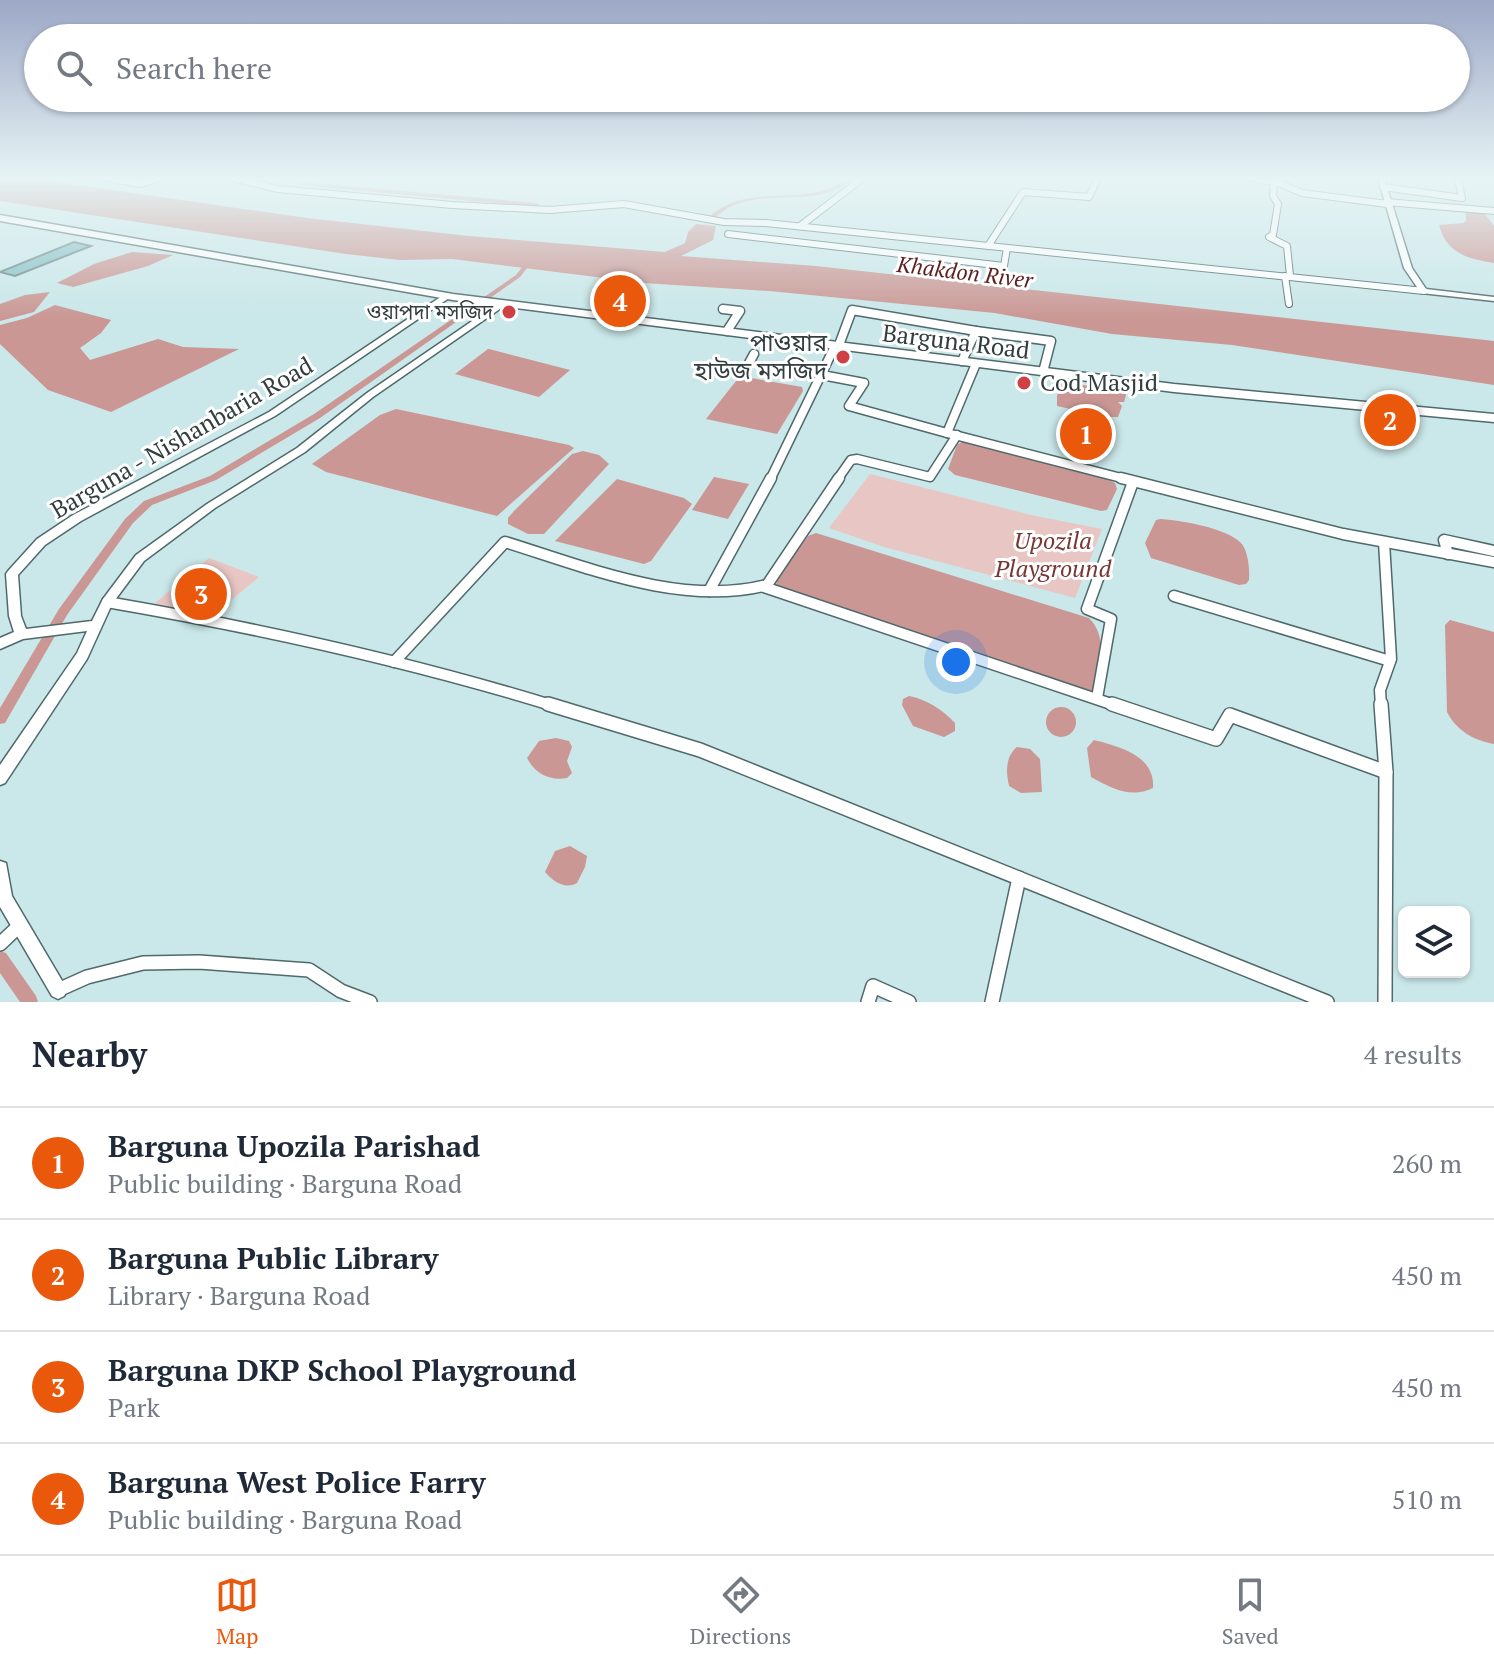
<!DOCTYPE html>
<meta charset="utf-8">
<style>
body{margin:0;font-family:"PT Serif","Noto Sans Bengali",serif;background:#f6f6f7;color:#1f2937}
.controls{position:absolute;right:24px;bottom:24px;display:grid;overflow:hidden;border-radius:12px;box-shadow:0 2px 6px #0004}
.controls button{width:72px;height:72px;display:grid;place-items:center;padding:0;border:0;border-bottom:2px solid #e0e1e3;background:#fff;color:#1f2937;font:40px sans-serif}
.you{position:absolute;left:956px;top:662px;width:28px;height:28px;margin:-20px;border:6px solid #fff;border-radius:50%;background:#1a73e8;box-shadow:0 0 0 12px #1a73e833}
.badge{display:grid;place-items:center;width:52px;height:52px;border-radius:50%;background:#ea580c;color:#fff;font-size:26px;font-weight:700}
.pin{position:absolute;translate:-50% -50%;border:4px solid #fff;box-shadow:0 2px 8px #0006}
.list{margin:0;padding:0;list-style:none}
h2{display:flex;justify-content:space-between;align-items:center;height:104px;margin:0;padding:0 32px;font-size:34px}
h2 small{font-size:26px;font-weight:400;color:#747a83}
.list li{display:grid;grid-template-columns:52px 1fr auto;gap:24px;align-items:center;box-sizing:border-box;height:112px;padding:0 32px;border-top:2px solid #e0e1e3}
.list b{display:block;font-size:30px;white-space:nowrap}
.list p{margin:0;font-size:26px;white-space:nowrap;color:#747a83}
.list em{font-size:26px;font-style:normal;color:#747a83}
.icon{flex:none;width:44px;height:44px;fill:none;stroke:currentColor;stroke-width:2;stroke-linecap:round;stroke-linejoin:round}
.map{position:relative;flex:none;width:1494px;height:1002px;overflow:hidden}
.search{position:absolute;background:#fff;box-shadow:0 2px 6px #0004;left:24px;right:24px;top:24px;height:88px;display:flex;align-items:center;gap:20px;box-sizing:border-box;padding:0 28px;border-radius:44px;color:#747a83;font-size:30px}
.sheet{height:552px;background:#fff}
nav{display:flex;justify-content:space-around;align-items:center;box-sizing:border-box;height:112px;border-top:2px solid #e0e1e3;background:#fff;font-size:22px;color:#747a83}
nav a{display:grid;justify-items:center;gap:4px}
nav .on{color:#ea580c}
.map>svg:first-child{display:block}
</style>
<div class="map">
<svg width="1494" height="1002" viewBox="0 0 1494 1002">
<rect width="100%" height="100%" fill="#cae7e9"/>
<!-- green -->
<g fill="#e8c6c4">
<polygon points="870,474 1031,515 1102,529 1075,598 884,547 829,528"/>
<polygon points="209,558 259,577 211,617 154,604"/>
</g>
<!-- water -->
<g fill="#ca9794">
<polygon points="0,178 29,178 307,218 469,236 665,252 685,243 688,232 696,224 716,226 713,240 681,256 816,266 1494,341 1494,385 1232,345 1112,334 995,313 769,291 644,283 452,259 400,260 346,254 0,201"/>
<path d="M1466 212 1484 213 1494 226V263C1468 259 1446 253 1439 225L1463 223 1466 221Z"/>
<polygon points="132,252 173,255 148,266 73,287 57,283 94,264"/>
<polygon points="50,292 34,312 0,321 0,304 25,295"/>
<polygon points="55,305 111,320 101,333 80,348 90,360 158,339 183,347 239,349 111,412 48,390 0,344 0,325 27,318"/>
<polygon points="488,349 489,349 570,370 539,397 455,374"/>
<polygon points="740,376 802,387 803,391 777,434 706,419"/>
<polygon points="1060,383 1124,389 1126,395 1124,402 1118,402 1122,406 1118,417 1106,417 1057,406 1057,395 1061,391 1056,388"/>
<polygon points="396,409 569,445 574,448 497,516 326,472 312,464 380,415"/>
<polygon points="965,440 1104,478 1115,483 1117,489 1107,510 1101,511 955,475 948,469 957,445"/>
<polygon points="583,451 599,455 609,464 544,534 528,534 508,524 508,518 514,511 572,454"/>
<polygon points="714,477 749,484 728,519 692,510"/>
<polygon points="617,479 684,498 692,504 651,561 644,564 555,541"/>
<path d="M1160 519C1179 520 1227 528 1241 543 1248 550 1250 570 1249 580L1246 584 1239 585 1151 558 1145 543 1156 520Z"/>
<path d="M816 533 1089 618C1109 638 1099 667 1094 690L1090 693 782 591 776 586 778 577 808 536Z"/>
<path d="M1450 620 1494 632V744C1473 740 1457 731 1447 712L1445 625Z"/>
<path d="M909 696C926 699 943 710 955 723V731L944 737 913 726 902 705 903 699Z"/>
<circle cx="1061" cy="722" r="15"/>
<path d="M556 738 569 741 572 747 567 761 572 773 567 778C550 781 535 774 527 758L539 741Z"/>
<path d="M1094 740C1121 747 1155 756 1153 788 1131 799 1111 788 1091 777L1087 748Z"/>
<path d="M1017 747 1030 749 1040 759 1042 792 1021 793 1009 786C1006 772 1005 757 1017 747Z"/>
<path d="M570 846 587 856 585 867 577 883C564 890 553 881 545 872L555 851Z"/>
</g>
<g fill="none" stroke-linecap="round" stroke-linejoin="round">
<!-- canal -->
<g fill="#ca9794" fill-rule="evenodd">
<path d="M848 178H855C817 209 774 189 734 205 726 208 720 214 713 219L708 218C749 179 805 211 848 178Z"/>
<polygon points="301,182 537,203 540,205 537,207 299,185 298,184"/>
<polygon points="532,256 535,258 520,277 320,418 216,480 152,505 133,523 67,615 5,723 0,724 0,708 59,609 125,519 144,501 210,476 314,414 516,275 530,257"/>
<polygon points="0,951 6,953 36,996 38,1002 20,1002 0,973"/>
</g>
</g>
<!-- building -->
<polygon fill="#85c0c5" stroke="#6b8587" stroke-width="2" points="74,242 91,246 15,276 0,272"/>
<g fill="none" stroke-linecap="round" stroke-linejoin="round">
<!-- minor-far3 casing -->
<g stroke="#50696b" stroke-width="8">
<g id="minor-far3">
<polyline points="107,178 141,184 159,178"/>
<polyline points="233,178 278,189 452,205 550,210 624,204 724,222 766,223 1424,291"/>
<polyline points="1251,178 1279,183 1302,193 1387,204"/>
<polyline points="1279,182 1274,184 1273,196 1278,204 1273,235 1269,237 1287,246 1290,276"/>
<polyline points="1383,187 1462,198 1458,179"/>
<polyline points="1386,202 1494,211"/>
<polyline points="800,226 863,178"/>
<polyline points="728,234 1004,266 1007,248"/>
<polyline points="988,246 1023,192 1089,197 1098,178"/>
<polyline points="1285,276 1289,304"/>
</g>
</g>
<!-- minor-far2 casing -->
<g stroke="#50696b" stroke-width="11">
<g id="minor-far2">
<polyline points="723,309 740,311 727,331"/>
<polyline points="976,331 1051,341 1043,372"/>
<polyline points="839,345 852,310 976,331 962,361"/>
<polyline points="748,365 754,354"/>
<polyline points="975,366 947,433 1129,480"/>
<polyline points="822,375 864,383 849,406 947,433"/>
<polyline points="770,480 834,348"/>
<polyline points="837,480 851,460 857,459 930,477 957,435"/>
</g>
</g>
<!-- minor-far1 casing -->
<g stroke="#50696b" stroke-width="13">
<g id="minor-far1">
<polyline points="1121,478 1343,534 1494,562"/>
<polyline points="1448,554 1444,540 1494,551"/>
<polyline points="764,587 1117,706"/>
<polyline points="709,591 771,478"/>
<polyline points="1174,596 1390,661"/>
<path d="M107 602C258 628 408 661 554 706"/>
<path d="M394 662 505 542C586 567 682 607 767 585L839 478"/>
<polyline points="1097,698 1111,619 1087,609 1133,482"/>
<polyline points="1381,706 1380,690 1391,659 1384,542"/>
</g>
</g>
<!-- minor casing -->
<g stroke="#50696b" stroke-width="16">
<g id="minor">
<polyline points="548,704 700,750 1327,1002"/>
<polyline points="1112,704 1216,739 1230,715 1386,772"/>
<polyline points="1381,704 1386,772 1385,1002"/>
<polyline points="0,944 18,927 17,921"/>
<polyline points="58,990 87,977 143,963 199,962 309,970 341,991 370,1002"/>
<polyline points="868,1002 873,986 909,1002"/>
<polyline points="992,1002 1019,878"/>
</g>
</g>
<!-- tertiary casing -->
<g stroke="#50696b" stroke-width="3">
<g id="tertiary">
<polygon points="1378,178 1384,178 1412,268 1426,289 1494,297 1494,301 1421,293 1404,268"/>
<polygon points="445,294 452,296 275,416 81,521 45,545 18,575 21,616 26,629 92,621 103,599 136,555 207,504 297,448 367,393 500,302 507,304 373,397 305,452 215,508 144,561 112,604 87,659 5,783 0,785 0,765 77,653 87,631 23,639 0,649 0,638 14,632 9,616 6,574 8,571 37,539 73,515 269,412"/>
<polygon points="0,861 6,863 12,896 64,984 67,990 64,996 58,999 52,996 0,907"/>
</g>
</g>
<!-- primary casing -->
<g stroke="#50696b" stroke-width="3">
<polygon id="primary" points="0,215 453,294 1174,384 1494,414 1494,422 1174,392 453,300 0,221"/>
</g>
<!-- minor-far3 -->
<use href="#minor-far3" stroke="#fff" stroke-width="6"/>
<!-- minor-far2 -->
<use href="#minor-far2" stroke="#fff" stroke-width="8"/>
<!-- minor-far1 -->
<use href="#minor-far1" stroke="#fff" stroke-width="10"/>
<!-- minor -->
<use href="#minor" stroke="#fff" stroke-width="13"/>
<!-- tertiary -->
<use href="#tertiary" fill="#fff" fill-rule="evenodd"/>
<!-- primary -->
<use href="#primary" fill="#fff" fill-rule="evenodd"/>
</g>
<!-- sky -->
<linearGradient id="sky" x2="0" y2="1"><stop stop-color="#9ca8c6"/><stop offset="0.56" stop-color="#e7f4f5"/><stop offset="1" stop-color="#e7f4f5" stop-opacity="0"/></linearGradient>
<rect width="1494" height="319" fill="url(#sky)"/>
<!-- markers -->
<g fill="#cf4044" stroke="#fff" stroke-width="3">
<circle cx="509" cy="312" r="8"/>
<circle cx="843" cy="357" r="8"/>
<circle cx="1024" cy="383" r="8"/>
</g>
<g text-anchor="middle" stroke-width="6" stroke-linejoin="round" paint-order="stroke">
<!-- far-poi labels -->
<g font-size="20" fill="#333e3f" stroke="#fff" text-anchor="end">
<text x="493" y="319">ওয়াপদা মসজিদ</text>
</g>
<!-- far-water labels -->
<g font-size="22" font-style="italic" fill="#5d1f1f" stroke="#fff">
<text transform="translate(965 272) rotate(7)" y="8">Khakdon River</text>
</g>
<!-- street labels -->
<g font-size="24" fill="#333e3f" stroke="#fff">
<text transform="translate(956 342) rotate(7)" y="8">Barguna Road</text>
<text transform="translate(182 438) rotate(-30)" y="8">Barguna - Nishanbaria Road</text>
</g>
<!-- poi labels -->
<g font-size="24" fill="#333e3f" stroke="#fff" text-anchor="end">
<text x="827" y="351">পাওয়ার<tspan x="827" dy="28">হাউজ মসজিদ</tspan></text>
<text x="1040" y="391" text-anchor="start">Cod Masjid</text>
</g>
<!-- park labels -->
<g font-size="24" font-style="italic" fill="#783735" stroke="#fff">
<text x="1053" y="549">Upozila<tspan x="1053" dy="28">Playground</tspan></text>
</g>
</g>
</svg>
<div class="controls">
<button><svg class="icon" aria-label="layers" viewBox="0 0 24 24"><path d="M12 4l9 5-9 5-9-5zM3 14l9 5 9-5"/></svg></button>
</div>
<div class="you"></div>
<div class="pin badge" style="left:1086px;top:434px">1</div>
<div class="pin badge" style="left:1390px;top:420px">2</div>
<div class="pin badge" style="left:201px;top:594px">3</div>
<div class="pin badge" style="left:620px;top:301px">4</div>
<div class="search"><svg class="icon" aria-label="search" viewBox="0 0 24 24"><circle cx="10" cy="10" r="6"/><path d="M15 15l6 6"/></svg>Search here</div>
</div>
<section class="sheet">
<h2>Nearby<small>4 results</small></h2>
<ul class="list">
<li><span class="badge">1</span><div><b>Barguna Upozila Parishad</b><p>Public building · Barguna Road</p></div><em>260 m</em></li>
<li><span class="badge">2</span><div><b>Barguna Public Library</b><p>Library · Barguna Road</p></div><em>450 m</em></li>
<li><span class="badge">3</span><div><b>Barguna DKP School Playground</b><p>Park</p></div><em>450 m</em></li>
<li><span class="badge">4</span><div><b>Barguna West Police Farry</b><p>Public building · Barguna Road</p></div><em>510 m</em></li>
</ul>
</section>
<nav>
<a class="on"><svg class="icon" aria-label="map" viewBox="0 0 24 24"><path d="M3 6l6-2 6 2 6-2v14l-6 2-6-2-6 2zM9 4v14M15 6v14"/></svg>Map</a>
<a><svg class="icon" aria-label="directions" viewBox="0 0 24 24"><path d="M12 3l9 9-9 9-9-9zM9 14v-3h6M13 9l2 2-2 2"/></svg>Directions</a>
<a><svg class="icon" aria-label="saved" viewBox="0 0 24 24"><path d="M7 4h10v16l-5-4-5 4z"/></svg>Saved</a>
</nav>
